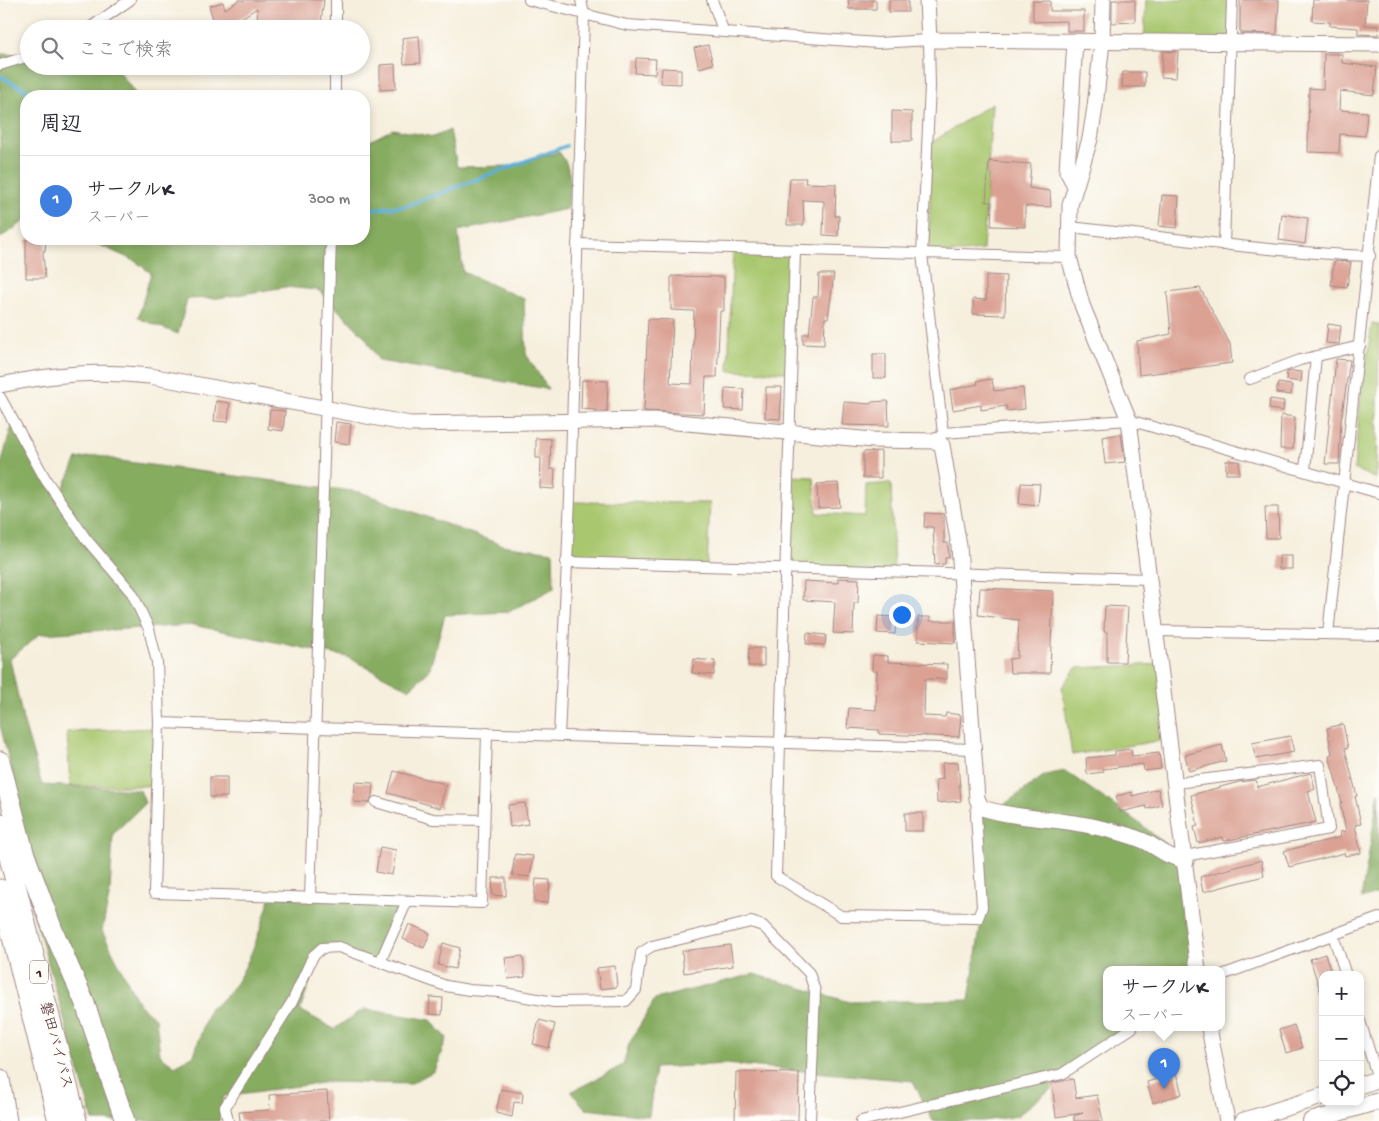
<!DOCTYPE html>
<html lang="ja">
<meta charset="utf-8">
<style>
body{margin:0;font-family:"Gochi Hand","Klee One",sans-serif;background:#f7f7f7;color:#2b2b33}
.controls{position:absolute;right:15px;bottom:15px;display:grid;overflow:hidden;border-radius:10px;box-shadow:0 2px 8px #0003}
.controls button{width:45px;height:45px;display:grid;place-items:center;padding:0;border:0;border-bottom:1px solid #e1e1e2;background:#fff;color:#2b2b33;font:25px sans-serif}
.you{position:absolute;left:901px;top:614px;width:18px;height:18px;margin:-12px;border:4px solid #fff;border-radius:50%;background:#1a73e8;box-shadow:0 0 0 8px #1a73e833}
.badge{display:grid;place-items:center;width:32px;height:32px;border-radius:50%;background:#0b8043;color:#fff;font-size:16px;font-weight:700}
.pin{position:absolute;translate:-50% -41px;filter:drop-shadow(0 1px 2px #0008)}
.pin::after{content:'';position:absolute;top:26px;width:18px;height:15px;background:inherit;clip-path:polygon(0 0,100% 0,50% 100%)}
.popup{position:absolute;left:1103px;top:966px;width:122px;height:65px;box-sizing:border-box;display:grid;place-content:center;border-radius:10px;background:#fff;filter:drop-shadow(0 1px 4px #0005);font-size:16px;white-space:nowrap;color:#7c7c81}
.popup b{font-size:19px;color:#2b2b33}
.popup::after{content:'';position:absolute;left:50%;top:100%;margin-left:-10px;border:10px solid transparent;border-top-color:#fff}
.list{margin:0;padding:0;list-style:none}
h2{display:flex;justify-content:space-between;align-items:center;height:65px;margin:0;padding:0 20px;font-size:21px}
h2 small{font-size:16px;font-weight:400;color:#7c7c81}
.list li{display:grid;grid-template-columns:32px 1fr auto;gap:15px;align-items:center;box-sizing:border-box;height:90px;padding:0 20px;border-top:1px solid #e1e1e2}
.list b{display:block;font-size:19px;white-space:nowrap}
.list p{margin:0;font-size:16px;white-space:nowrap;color:#7c7c81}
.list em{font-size:16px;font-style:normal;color:#7c7c81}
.icon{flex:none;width:28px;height:28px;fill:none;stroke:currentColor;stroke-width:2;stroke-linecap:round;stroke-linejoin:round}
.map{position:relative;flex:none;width:1379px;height:1121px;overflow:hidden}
.search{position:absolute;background:#fff;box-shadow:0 2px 8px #0003;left:20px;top:20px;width:350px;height:55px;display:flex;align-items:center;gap:12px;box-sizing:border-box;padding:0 18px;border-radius:28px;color:#7c7c81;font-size:19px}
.panel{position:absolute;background:#fff;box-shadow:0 2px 8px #0003;left:20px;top:90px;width:350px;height:155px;border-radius:20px}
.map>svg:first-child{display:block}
</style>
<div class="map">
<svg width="1379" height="1121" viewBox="0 0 1379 1121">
<rect width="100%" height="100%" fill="#fdfcf7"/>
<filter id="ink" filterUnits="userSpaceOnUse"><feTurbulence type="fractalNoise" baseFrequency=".02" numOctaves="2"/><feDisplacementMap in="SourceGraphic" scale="10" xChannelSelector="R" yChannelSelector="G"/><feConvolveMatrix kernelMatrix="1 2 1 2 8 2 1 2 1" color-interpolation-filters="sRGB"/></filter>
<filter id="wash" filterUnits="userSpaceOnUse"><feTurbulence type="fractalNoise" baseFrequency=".0096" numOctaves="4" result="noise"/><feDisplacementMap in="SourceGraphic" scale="20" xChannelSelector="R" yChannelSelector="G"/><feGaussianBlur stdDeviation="1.12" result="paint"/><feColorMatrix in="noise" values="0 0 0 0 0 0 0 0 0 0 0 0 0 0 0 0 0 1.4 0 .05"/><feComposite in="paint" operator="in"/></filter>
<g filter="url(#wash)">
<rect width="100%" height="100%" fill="#f6efdd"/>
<!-- green -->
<g fill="#a9c76e" stroke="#7a734c">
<polygon points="1146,0 1232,0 1231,42 1144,42"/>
<polygon points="992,103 983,250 929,255 931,143"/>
<polygon points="733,249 795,254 791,372 728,371"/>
<polygon points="1372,324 1379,325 1377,479 1354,469 1360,403"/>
<polygon points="789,476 814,477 817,513 865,516 866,485 891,483 894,573 786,569"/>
<polygon points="570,502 710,503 707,567 566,562"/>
<polygon points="1161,664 1170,739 1072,755 1062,687 1076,668"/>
<polygon points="154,728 154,786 70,786 67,732"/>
</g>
<!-- forest -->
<g fill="#86ac61" stroke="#686646">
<polygon points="0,54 29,55 29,66 109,66 121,74 137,96 26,96 26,220 0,238"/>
<path d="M393 129 434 137 450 130 457 167 513 166 559 152C574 170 570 187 567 209L458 231 463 272 524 299 526 354 548 389 379 361 365 337 318 290 285 287 218 298 187 299 178 334 138 318 151 273 135 261 86 239H364V144Z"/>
<path d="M13 420 59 497 77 459 98 455 120 461 360 492 502 545 553 552 554 588 508 612 445 615 429 671 409 689 347 657 193 625 40 634 10 659 23 720 42 785 140 790 145 803 113 834 110 892 102 931 139 1004 156 1019 160 1055 175 1066 194 1055 209 1009C244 992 259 931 271 896L407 901 380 962 339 947 322 949 300 1010 334 1029 364 1009 431 1020 447 1038 434 1071 410 1084 329 1082 224 1096 219 1121H93L21 868 15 783 0 725V469Z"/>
<polygon points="1065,771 1139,823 1186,861 1198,970 1106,970 1106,1028 1127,1028 1017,1116 982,1121 933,1121 913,1081 726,1064 655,1068 649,1116 586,1109 571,1092 623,1065 629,1044 655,999 754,974 850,1002 969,1000 982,916 982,808 994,812 1045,775"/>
<polygon points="1379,793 1379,893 1361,899"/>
</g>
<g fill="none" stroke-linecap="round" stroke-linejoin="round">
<!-- stream -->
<g stroke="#5bafd7" stroke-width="4">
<polyline points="0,76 37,96"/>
<polyline points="364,210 406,206 566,146"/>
</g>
</g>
<g id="blocks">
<!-- building -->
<g fill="#dba294">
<polygon points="239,0 324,0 320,29 258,29 257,8 229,26 230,29 216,29 209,6 223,2 225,9"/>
<polygon points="848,0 876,0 876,9 849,9"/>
<rect x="889" y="0" width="19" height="12"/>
<polygon points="1112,0 1135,0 1135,22 1112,23"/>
<polygon points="1240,0 1279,0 1277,34 1240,33"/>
<polygon points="1313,0 1367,0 1365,25 1379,26 1378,35 1358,34 1358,28 1330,26 1330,22 1312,21"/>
<polygon points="1033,1 1050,1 1050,11 1084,11 1084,31 1067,31 1067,21 1033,22"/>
<polygon points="419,36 421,63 404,64 402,38"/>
<polygon points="708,45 713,64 699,68 694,48"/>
<polygon points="1163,51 1178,52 1176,78 1161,77"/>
<polygon points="1324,54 1342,54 1342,63 1377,67 1374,95 1340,91 1339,110 1367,112 1365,136 1340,134 1339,153 1308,152 1309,88 1323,89"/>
<polygon points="636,58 656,59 655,74 635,73"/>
<polygon points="395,64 396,89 380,90 380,65"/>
<polygon points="662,68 681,69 681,84 661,83"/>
<polygon points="1123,72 1145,72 1145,87 1122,87"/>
<polygon points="892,111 912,112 912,141 892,141"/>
<polygon points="989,161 1031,164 1029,188 1050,191 1051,207 1025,206 1025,227 991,226 992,202 986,202"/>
<polygon points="790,178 806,178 805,183 836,184 835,216 839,216 838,236 823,235 824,201 803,200 804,225 787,225"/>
<polygon points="1162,195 1179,196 1177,228 1159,226"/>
<polygon points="1282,214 1308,218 1305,244 1279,240"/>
<polygon points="26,239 46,239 45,251 43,251 45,278 26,278"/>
<polygon points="1334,261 1351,262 1347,287 1331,285"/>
<polygon points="819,274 834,274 828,318 825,318 824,345 803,344 803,334 809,334 813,297 818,297"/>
<polygon points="986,275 1006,276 1005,315 973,314 973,299 986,300"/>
<polygon points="671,276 724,277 724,311 720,311 717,377 706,377 704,414 644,411 648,319 673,320 670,383 692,384 694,311 671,310"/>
<polygon points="1200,288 1230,344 1232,363 1139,375 1137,341 1171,334 1167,292"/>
<polygon points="1328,324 1341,326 1339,344 1326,343"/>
<rect x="873" y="354" width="13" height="24"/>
<polygon points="1336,359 1350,360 1341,421 1339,464 1325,464"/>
<polygon points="1291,371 1302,372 1301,382 1286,380 1287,372"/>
<polygon points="992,379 994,391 1023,388 1025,409 1007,411 1006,406 981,410 981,405 953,410 950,390 978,384 977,381"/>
<polygon points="582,380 608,381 607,411 581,409"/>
<polygon points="1278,383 1292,385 1291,395 1276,393"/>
<polygon points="766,387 782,387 780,419 765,418"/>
<polygon points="725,388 744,389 743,410 724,409"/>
<polygon points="1270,399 1284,401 1283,411 1269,409"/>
<polygon points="216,401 230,403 228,422 214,421"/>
<polygon points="888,401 889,426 842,425 844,402 871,404 871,402"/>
<polygon points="270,410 285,411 283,431 268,429"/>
<polygon points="1281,415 1295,417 1293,449 1280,449"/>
<polygon points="336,422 351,424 349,444 334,442"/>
<polygon points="1121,434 1125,462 1105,464 1102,437"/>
<polygon points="536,438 551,439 550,469 555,469 554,489 540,488 541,458 536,458"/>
<polygon points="881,451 881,478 863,478 863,452"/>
<rect x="1226" y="461" width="13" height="13"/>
<polygon points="838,483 840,507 818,508 817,484"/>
<polygon points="1021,483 1040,484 1038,506 1019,504"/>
<polygon points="1265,507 1278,507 1279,538 1266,538"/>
<polygon points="925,513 944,514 944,543 948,543 949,558 945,558 945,564 935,565 933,527 924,527"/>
<rect x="1279" y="556" width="13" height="13"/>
<polygon points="838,578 859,579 858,603 854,603 853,634 833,633 835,602 803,600 804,581 838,583"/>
<polygon points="980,588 1053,591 1050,673 1010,673 1009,659 1017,658 1019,620 978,615"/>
<polygon points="1105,606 1128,607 1125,662 1107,662 1107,632 1104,632"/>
<polygon points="878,616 896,617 895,634 877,633"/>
<polygon points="918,617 930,617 930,621 955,621 955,643 918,641"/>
<polygon points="807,633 826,635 825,645 806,644"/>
<polygon points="749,648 764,648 764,666 748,666"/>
<polygon points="873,655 888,656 888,662 947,664 947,679 925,679 924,716 945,717 946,713 961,715 959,737 879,734 879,730 847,728 849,708 876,710 877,671 872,671"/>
<polygon points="694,659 715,661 714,675 692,673"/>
<polygon points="1343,724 1348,748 1345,749 1357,796 1355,796 1361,824 1355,825 1361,853 1345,856 1344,853 1289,867 1284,851 1341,837 1340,832 1346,831 1340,803 1342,803 1329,755 1332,754 1327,728"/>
<polygon points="1290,736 1294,752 1256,759 1252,743"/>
<polygon points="1222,745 1226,761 1189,771 1185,755"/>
<polygon points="1131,749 1132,756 1159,753 1161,769 1144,771 1143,764 1103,769 1104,772 1087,774 1086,758 1115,755 1115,751"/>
<polygon points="958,762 961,801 937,803 936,780 943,779 942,763"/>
<polygon points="394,771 446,784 440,808 388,793"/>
<polygon points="1311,773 1315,789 1308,791 1316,822 1224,841 1223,837 1198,843 1194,827 1198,826 1191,795 1239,782 1256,780 1257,787"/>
<rect x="210" y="777" width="17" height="20"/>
<polygon points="355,782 373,783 372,796 369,803 354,802"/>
<polygon points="1158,789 1162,805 1147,809 1146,806 1120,812 1116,796 1132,792 1132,796"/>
<polygon points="525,803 528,824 510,827 508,805"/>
<rect x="905" y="813" width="18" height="18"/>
<polygon points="380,847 396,850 392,875 376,872"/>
<polygon points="515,854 533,856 530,877 512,875"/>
<polygon points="1261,860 1264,876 1203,892 1200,877"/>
<polygon points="493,878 506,878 506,896 492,895"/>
<polygon points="536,879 550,880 548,903 534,902"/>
<polygon points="409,924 430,933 424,948 403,939"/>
<polygon points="443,943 460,948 455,969 438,965"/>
<polygon points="730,945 733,966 684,973 682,951"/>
<polygon points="1325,954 1332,975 1323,975 1323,993 1321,993 1310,959"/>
<polygon points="523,956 525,977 508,979 505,958"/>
<polygon points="615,966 617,987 600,989 597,968"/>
<polygon points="430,997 443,998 442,1015 429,1014"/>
<polygon points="539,1020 555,1024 549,1048 533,1044"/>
<polygon points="1294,1025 1302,1048 1286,1053 1279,1030"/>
<polygon points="736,1072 799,1073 798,1121 735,1121"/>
<polygon points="1176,1073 1182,1094 1153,1103 1147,1082"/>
<polygon points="1073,1079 1076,1098 1097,1095 1103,1121 1074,1121 1074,1116 1083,1113 1056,1117 1052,1083"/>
<polygon points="501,1089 523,1093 522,1103 514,1102 512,1117 496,1113"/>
<polygon points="327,1091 329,1121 240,1121 239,1112 270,1110 269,1095"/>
</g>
</g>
</g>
<g filter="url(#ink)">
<use href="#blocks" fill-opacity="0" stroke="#a08784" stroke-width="1"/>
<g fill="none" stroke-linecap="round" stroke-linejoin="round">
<!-- street casing -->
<g stroke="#a08784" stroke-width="12">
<g id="street">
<polyline points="529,0 627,25 878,43 929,40 930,86 922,254 943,433 936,441"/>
<polyline points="712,0 723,30"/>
<polyline points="88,29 130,0"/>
<polyline points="336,29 336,0"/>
<polyline points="0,65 29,56"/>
<polyline points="335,96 335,66"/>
<path d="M1068 227C1169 237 1268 252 1370 256"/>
<polyline points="577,244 1069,257"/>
<polyline points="1224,245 1232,0"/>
<polyline points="795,251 776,876 841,916 978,918 982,907 976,815 977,800"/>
<polyline points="1250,379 1300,360 1360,346"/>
<polyline points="0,397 46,480 86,539 132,593 149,629 157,662 159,723 154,893 482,903 487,733"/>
<polyline points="943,433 1129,420 1379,493"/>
<polyline points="1305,470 1316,357"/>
<polyline points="566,562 1150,579"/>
<polyline points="1156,631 1379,635"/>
<polyline points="1328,634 1379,156"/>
<polyline points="159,723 973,749"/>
<polyline points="559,736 570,498 584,15 581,0"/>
<polyline points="1176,783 1320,765 1329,829 1185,856"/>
<polyline points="376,802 433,819 484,820"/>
<polyline points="310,898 331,239"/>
<polyline points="1333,935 1346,975"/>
<polyline points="380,962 407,901"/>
<polyline points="1222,975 1379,918"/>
<polyline points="1360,1021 1378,1079"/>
<polyline points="228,1121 225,1107 292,1002 313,956 322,948 339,947 446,986 469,990 499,992 554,1002 626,1001 636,990 641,953 652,946 751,922 763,926 809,973 815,991 810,1121"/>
<polyline points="861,1121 1062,1074 1132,1028"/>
</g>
</g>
<!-- secondary casing -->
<g stroke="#a08784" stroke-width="17">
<g id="secondary">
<polyline points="927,0 929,40 1379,44"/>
<polyline points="1103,0 1102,42 1095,107 1090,139 1070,205 1069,257 1082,305 1129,420 1198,970"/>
<polyline points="1074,184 1067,171 1075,41"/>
<path d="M0 385C55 374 95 370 150 376L410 424 654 420 873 440 936 441 942 445 959 546 977 799 982 808C1020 820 1062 818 1100 828 1116 832 1133 835 1148 843 1163 852 1168 857 1186 861"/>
<polyline points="1209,1028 1227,1121"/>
</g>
</g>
<!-- primary casing -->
<g stroke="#a08784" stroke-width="18">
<g id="primary">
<polyline points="1360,1085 1379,1079"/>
<polyline points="1243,1121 1323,1096"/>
<polyline points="1311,1121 1379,1101"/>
</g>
</g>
<!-- highway casing -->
<g stroke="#a08784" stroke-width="21">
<g id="highway">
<polyline points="0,761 24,852 53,930 84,1001 125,1121"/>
<polyline points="0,823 77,1121"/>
<polyline points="0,889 58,1121"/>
<polyline points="0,1079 7,1121"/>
</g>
</g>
<!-- street -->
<use href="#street" stroke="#fff" stroke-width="10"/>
<!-- secondary -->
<use href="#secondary" stroke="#fff" stroke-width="15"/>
<!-- primary -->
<use href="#primary" stroke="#fff" stroke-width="16"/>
<!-- highway -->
<use href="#highway" stroke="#fff" stroke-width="19"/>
</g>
</g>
<g text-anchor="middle" stroke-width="4.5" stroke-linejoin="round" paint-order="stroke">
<!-- shield labels -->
<rect fill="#fdfcf7" stroke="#806168" stroke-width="1" x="30" y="960.5" width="18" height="23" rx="4"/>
<g font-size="14" font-weight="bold" fill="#4a1f2b">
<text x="39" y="977">1</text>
</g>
<!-- street labels -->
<g font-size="15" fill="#4a1f2b" stroke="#fdfcf7">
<text transform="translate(57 1045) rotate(75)" y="5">磐田バイパス</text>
</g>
</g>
</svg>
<div class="controls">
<button>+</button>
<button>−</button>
<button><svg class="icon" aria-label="locate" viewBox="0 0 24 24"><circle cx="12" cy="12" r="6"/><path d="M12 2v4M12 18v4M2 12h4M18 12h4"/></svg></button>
</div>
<div class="you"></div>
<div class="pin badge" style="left:1164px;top:1089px;background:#3f7fe0">1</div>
<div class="popup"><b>サークルK</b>スーパー</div>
<div class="search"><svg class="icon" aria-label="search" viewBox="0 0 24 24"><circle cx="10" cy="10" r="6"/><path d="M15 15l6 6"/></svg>ここで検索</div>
<section class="panel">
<h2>周辺<small></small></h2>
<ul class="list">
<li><span class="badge" style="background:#3f7fe0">1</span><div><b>サークルK</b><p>スーパー</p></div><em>300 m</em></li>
</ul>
</section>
</div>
